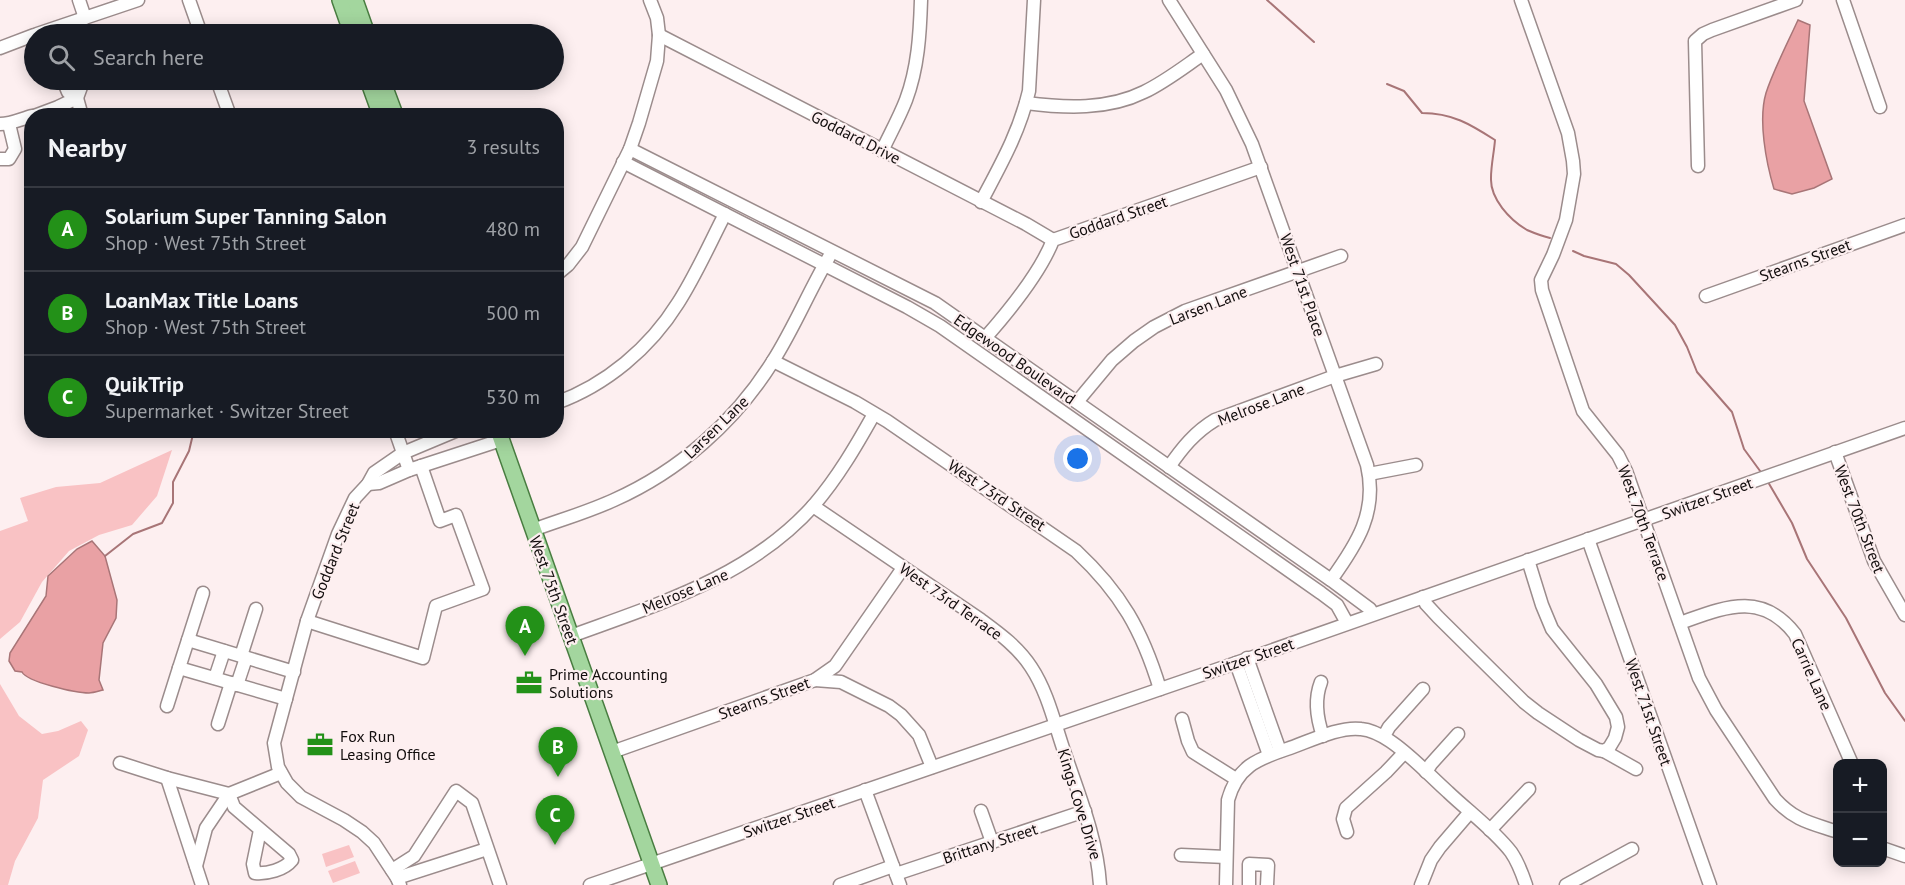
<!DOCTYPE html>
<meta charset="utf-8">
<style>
body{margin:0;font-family:"PT Sans",sans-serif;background:#242831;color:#f1f3f6}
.controls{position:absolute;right:18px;bottom:18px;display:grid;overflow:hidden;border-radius:12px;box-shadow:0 3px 15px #0003}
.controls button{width:54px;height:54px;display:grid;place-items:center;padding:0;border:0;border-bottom:2px solid #363941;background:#171b24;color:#f1f3f6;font:30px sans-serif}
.you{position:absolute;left:1078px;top:459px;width:21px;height:21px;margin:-15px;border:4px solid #fff;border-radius:50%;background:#1a73e8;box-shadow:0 0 0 9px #1a73e833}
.badge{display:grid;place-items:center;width:39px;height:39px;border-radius:50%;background:#239118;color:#fff;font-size:20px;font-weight:700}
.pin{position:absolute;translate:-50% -50px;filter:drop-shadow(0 2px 3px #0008)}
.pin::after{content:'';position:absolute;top:32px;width:21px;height:18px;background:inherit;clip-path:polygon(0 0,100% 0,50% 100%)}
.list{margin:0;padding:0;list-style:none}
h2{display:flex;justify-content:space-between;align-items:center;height:78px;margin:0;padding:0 24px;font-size:26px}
h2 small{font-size:20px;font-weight:400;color:#9ea1a6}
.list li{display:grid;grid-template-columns:39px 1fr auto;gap:18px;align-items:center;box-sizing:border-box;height:84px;padding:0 24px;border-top:2px solid #363941}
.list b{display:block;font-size:22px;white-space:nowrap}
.list p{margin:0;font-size:20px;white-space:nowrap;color:#9ea1a6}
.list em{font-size:20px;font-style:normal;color:#9ea1a6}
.icon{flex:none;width:33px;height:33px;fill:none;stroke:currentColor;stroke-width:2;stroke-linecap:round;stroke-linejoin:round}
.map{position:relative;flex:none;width:1905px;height:885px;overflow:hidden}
.search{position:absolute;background:#171b24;box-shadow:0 3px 15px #0003;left:24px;top:24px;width:540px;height:66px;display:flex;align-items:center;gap:15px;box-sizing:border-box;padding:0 21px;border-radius:33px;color:#9ea1a6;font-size:22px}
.panel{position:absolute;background:#171b24;box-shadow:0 3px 15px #0003;left:24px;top:108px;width:540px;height:330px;border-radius:24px}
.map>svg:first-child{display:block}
</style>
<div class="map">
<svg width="1905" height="885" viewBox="0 0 1905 885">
<rect width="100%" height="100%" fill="#fdeff0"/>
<!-- green -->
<g fill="#f9c2c4">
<polygon points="172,450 157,496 132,525 99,535 69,551 42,582 20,622 0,639 0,531 28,521 20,498 56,487 100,483"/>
<polygon points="0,684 19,716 42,734 58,731 81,721 88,730 79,756 43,780 38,818 15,861 8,885 0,885"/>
<polygon points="349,845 354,857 326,867 322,854"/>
<polygon points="355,861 360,873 333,883 328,871"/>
</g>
<!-- water -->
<g fill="#e9a1a4" stroke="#a87577" stroke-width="1.5">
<path d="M1798 20 1810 25 1804 101 1832 179 1814 188 1792 194 1774 189C1766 162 1758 120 1766 93 1773 71 1788 42 1798 20Z"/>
<path d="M92 541 105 556 117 600 116 618 103 643 99 680 103 690C99 691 93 693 89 693 76 693 27 682 22 672L15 671 9 661 10 653 46 596 48 576 77 549Z"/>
</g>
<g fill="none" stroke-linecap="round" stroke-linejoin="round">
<!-- stream -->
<g stroke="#a87577" stroke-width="2">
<polyline points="1267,0 1314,42"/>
<path d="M1387 84 1404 91 1422 113C1452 113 1470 124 1495 140 1494 153 1491 165 1491 178 1490 199 1510 220 1527 230 1534 233 1542 236 1550 238"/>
<polyline points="1573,251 1584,256 1616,264 1629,275 1675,325 1687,347 1697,372 1732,412 1744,449 1763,475"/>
<polyline points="1768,482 1792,523 1807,559 1846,618 1885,693 1905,721"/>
<polyline points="105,556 133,534 162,523 173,503 173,482 189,451 194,430"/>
</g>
<!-- minor casing -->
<g stroke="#9b8c8c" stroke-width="15">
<g id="minor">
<polyline points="79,0 85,18"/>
<polyline points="189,0 201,34"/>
<path d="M1169 0 1226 90 1252 144 1367 465C1378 512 1357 544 1331 580"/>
<path d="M1521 0 1568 133 1573 161 1574 174 1566 220 1553 255 1541 280 1542 290 1583 411 1618 455 1626 471 1699 678 1716 710 1775 799C1795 821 1811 823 1838 832"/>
<polyline points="1843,0 1880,107"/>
<polyline points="37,34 138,0"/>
<polyline points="659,35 1026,224 1053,240"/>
<polyline points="0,48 34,35"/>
<polyline points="63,80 68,92 77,98 82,116"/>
<polyline points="217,80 230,116"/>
<polyline points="77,98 81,87 78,80"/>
<path d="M1026 103C1065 108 1108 110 1144 92 1165 82 1184 67 1203 54"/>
<polyline points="34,116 58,107 77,98"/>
<path d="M0 124C11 124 21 119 32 116"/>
<polyline points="630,149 935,303 1331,580 1370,609 1372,614"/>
<path d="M882 151C890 134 899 118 906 100 918 68 920 34 921 0"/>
<polyline points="0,159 9,159 15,149 9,124"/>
<polyline points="623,162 907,307 940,326 1321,593 1337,605 1347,623"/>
<polyline points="1698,166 1695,41 1703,34 1712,30 1796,0"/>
<path d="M981 202C1001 164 1019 133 1029 91L1034 0"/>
<polyline points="556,275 568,265 582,247 630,149 639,123 657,61 659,35 657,18 650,0"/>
<polyline points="1706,296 1905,225"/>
<path d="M986 337C1008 312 1041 271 1053 240L1261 167"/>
<path d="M773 361 855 402 887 421 1076 551C1121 593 1142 630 1160 689"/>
<polyline points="1077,402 1112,360 1134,341 1154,327 1185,311 1341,256"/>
<path d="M556 403C606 385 650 348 678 303 696 275 710 243 725 214"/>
<polyline points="395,430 409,470"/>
<polyline points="1835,452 1874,561 1905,615"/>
<path d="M1169 467C1182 448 1195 432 1215 420L1335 376 1376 364"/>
<polyline points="1369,474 1416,465"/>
<polyline points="368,484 379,483 409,470 501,440"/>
<path d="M813 506 981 620C1000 634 1018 647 1031 667 1047 691 1054 721 1063 748 1078 793 1097 837 1100 885"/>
<path d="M533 530C560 520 588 512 614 500 679 471 735 422 773 361 794 328 809 291 829 257"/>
<polyline points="1588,539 1710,885"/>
<polyline points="1423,597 1426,604 1438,617 1524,702 1538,713 1579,740 1598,750 1604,751 1609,748 1615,738 1618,727 1616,717 1596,684 1552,629 1542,605 1528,560"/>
<polyline points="307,621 423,658 436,606 483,589 456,515 440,521 421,466"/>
<path d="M1680 623C1723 608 1761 590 1795 634L1852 764"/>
<path d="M571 636C658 604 750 577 814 505 838 477 856 446 874 414"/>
<polyline points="188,640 203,593"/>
<polyline points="241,656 256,609"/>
<polyline points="1247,658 1280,751"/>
<polyline points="1236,663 1269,755"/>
<polyline points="215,678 224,651"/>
<polyline points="815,680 841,682 889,706 901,715 919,735 932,767"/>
<path d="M1321 682C1314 700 1317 719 1323 736"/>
<polyline points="237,685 246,658"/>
<polyline points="286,699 179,668 188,640 294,672"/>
<polyline points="167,706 179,668"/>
<polyline points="1182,719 1188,741 1193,752 1236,779"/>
<polyline points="218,724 231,683"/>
<polyline points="1384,736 1389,727 1423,689"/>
<polyline points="1604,751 1636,769"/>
<polyline points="612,752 815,680 835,666 903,568"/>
<polyline points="120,763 167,778 229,794"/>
<polyline points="1426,772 1431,764 1458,734"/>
<polyline points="167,778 202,885"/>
<polyline points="865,790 900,885"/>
<path d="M229 794 234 807 289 854 292 860C284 870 267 874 255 873L253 864 260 830"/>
<polyline points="229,794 281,773"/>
<polyline points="981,811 992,842"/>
<polyline points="1490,830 1529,789"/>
<polyline points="1347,832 1343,819 1346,808 1386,772 1404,753"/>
<polyline points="1882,848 1905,856"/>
<polyline points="1181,855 1226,857"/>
<polyline points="196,866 206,828 229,794"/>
<polyline points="392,870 414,856 456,791 472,803 500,885"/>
<polyline points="896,874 1085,811"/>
<polyline points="397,878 487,849"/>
<polyline points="400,885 397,878 374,843 362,832 344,820 301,797 287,783 278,767 274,743 307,621 338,534 355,498 368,484 374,473 403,453 458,430"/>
<polyline points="590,885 1236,663 1905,428"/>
<polyline points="840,885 893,866"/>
<path d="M1226 885 1228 800C1237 767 1257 759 1287 749 1308 742 1339 726 1361 729 1372 730 1381 735 1390 741 1411 755 1429 775 1448 792 1469 812 1493 829 1511 852 1518 862 1522 873 1526 885"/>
<polyline points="1249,885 1249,864 1268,865 1267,885"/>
<polyline points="1421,885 1431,860 1440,847 1470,812"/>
<polyline points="1566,885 1632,849"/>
</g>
</g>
<!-- major casing -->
<g stroke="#497d41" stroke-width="18">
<g id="major">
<polyline points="340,0 352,34"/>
<polyline points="355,0 367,34"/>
<polyline points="368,80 381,116"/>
<polyline points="382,80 394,112 392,116"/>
<polyline points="498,430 659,885"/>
</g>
</g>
<!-- minor -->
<use href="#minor" stroke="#fff" stroke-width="12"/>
<!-- major -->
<use href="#major" stroke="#a3d69e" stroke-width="15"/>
</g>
<!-- icons -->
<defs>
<g id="office-bare" transform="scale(2.07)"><path d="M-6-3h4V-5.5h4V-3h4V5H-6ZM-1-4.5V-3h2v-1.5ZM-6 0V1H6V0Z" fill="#239118" stroke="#fdeff0" stroke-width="2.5" paint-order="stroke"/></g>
</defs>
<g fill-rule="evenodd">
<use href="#office-bare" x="529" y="683"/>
<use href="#office-bare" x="320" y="745"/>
</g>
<g text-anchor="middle" stroke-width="4.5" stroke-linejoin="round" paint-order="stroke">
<!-- street labels -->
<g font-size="16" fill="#120d0d" stroke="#fdeff0">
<text transform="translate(856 137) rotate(27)" y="6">Goddard Drive</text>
<text transform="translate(1118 217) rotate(-19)" y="6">Goddard Street</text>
<text transform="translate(1805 260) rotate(-20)" y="6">Stearns Street</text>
<text transform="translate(1303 285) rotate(71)" y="6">West 71st Place</text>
<text transform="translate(1208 305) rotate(-21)" y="6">Larsen Lane</text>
<text transform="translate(1015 359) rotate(35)" y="6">Edgewood Boulevard</text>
<text transform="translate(1261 404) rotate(-21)" y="6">Melrose Lane</text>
<text transform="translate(716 427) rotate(-44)" y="6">Larsen Lane</text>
<text transform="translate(997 495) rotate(34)" y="6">West 73rd Street</text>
<text transform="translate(1707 498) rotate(-20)" y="6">Switzer Street</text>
<text transform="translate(1860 519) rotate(69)" y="6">West 70th Street</text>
<text transform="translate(1644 523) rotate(70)" y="6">West 70th Terrace</text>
<text transform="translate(335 551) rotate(-68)" y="6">Goddard Street</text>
<text transform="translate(554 590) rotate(70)" y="6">West 75th Street</text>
<text transform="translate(685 591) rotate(-23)" y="6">Melrose Lane</text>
<text transform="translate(951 601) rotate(35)" y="6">West 73rd Terrace</text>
<text transform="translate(1248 658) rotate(-19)" y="6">Switzer Street</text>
<text transform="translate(1812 674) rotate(66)" y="6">Carrie Lane</text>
<text transform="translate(764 698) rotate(-20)" y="6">Stearns Street</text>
<text transform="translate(1649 712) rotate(71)" y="6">West 71st Street</text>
<text transform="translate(1080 804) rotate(73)" y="6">Kings Cove Drive</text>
<text transform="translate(789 817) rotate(-19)" y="6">Switzer Street</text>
<text transform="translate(990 843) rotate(-18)" y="6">Brittany Street</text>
</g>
<!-- poi labels -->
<g font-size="16" fill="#120d0d" stroke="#fdeff0" text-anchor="start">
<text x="549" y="680">Prime Accounting<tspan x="549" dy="18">Solutions</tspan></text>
<text x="340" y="742">Fox Run<tspan x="340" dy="18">Leasing Office</tspan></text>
</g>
</g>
</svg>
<div class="controls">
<button>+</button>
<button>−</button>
</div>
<div class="you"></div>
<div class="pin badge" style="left:525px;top:656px">A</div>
<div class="pin badge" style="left:558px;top:777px">B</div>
<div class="pin badge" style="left:555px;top:845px">C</div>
<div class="search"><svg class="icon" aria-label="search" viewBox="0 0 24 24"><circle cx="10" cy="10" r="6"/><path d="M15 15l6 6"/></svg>Search here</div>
<section class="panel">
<h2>Nearby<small>3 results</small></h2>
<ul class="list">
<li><span class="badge">A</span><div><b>Solarium Super Tanning Salon</b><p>Shop · West 75th Street</p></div><em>480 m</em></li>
<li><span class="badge">B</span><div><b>LoanMax Title Loans</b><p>Shop · West 75th Street</p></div><em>500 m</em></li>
<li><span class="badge">C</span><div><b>QuikTrip</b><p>Supermarket · Switzer Street</p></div><em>530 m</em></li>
</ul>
</section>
</div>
